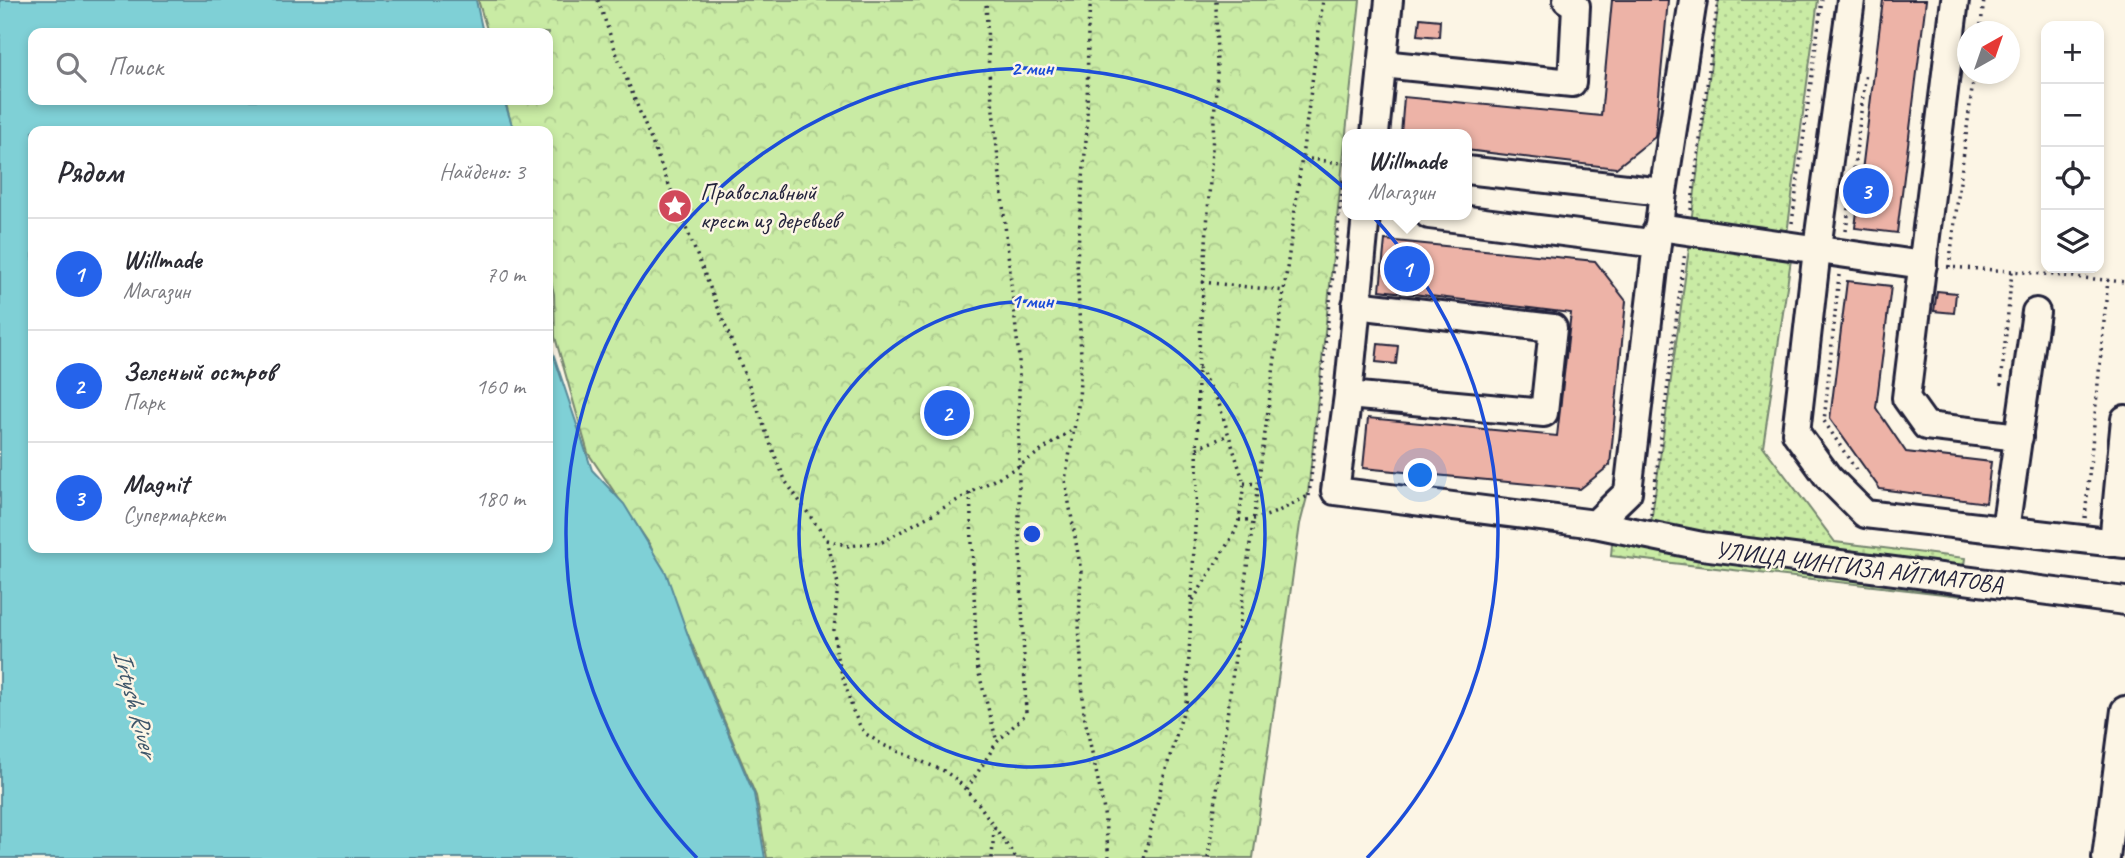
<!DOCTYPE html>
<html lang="ru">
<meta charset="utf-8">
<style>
body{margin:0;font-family:Caveat,sans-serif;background:#f7f7f7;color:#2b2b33}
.controls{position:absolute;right:21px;top:21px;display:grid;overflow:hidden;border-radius:14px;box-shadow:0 4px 10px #0003}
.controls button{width:63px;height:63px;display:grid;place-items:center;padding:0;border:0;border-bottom:2px solid #e1e1e2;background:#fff;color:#2b2b33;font:35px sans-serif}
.compass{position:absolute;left:1957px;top:21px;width:63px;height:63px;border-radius:50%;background:#fff;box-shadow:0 4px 10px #0003;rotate:40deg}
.you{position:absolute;left:1421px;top:476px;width:24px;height:24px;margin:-18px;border:5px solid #fff;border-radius:50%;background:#1a73e8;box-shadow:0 0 0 10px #1a73e833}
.badge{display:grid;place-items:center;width:46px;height:46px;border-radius:50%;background:#2563eb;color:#fff;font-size:23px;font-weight:700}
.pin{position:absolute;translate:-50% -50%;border:4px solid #fff;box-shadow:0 2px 7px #0006}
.popup{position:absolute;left:1342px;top:129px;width:130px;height:91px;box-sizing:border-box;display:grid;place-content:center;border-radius:14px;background:#fff;filter:drop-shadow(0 2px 5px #0005);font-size:23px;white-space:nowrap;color:#7c7c81}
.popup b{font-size:26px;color:#2b2b33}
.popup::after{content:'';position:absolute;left:50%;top:100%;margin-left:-14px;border:14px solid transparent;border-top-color:#fff}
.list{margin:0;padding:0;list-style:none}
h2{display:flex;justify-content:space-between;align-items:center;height:91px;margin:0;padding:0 28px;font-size:30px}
h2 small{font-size:23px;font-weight:400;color:#7c7c81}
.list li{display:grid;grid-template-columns:46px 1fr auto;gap:21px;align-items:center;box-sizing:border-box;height:112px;padding:0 28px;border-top:2px solid #e1e1e2}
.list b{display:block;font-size:26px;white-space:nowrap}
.list p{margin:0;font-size:23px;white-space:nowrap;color:#7c7c81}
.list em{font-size:23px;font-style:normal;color:#7c7c81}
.icon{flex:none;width:38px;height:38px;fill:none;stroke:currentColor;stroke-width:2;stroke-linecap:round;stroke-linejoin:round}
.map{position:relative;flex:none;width:2125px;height:858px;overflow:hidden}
.search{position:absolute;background:#fff;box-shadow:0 4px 10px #0003;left:28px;top:28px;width:525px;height:77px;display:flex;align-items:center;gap:18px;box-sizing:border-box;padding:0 24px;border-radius:14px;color:#7c7c81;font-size:26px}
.panel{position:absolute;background:#fff;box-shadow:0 4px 10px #0003;left:28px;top:126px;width:525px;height:427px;border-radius:14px}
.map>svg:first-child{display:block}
</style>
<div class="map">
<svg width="2125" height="858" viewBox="0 0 2125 858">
<defs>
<pattern id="grass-dots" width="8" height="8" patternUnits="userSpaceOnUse" patternTransform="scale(1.75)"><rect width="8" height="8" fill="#c9eba4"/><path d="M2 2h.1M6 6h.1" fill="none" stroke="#acc98e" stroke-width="1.8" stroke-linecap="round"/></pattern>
<pattern id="park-crowns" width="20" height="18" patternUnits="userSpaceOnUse" patternTransform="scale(1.75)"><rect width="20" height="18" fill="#c9eba4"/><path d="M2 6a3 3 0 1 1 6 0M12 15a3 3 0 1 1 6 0" fill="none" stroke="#acc98e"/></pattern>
</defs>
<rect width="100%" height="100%" fill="#fcf5e5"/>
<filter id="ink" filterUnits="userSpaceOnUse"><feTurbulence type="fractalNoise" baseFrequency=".0143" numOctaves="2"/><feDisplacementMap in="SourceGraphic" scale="14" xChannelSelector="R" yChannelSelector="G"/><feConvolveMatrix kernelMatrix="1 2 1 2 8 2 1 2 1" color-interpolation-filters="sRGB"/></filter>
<g filter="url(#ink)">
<!-- grass -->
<g fill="url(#grass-dots)" stroke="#768670" stroke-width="2">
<polygon points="1719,0 1818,0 1787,234 1691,223"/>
<polygon points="1690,242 1792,253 1763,446 1835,542 1965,558 1960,596 1611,556 1613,531 1650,530"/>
</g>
<!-- park -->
<polygon fill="url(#park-crowns)" stroke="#768670" stroke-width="2" points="478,0 1360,0 1308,493 1300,524 1253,858 767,858 756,796 650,545 588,453 555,337 554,294 548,269 548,131 513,131 505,100 548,100 548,33 488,33"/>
<!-- water -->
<polygon fill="#7fd0d6" stroke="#5a8a98" stroke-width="2" points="0,0 476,0 483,33 33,33 33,100 504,100 514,131 33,131 33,548 548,548 548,273 549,341 592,470 624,504 666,573 695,655 754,794 765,858 0,858"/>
<!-- building -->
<g fill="#edb3a7" stroke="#22223b" stroke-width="2">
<polygon points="1612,0 1668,0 1655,137 1616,168 1466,150 1466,134 1401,134 1404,97 1601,116"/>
<polygon points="1883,0 1926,0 1897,233 1855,228"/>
<polygon points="1420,18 1440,20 1439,37 1418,35"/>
<polygon points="1385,240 1595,261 1626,301 1610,465 1580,489 1363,468 1368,418 1557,436 1571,313 1380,290"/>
<polygon points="1847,281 1891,286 1876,408 1906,452 1991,462 1986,503 1880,489 1830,419"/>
<polygon points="1937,291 1956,293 1954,313 1934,311"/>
<polygon points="1378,344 1398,346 1396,364 1376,362"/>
</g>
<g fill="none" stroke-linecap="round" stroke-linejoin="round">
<!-- minor casing -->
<g stroke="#22223b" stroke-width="32">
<g id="minor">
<polyline points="1851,0 1818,241 1796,433 1828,477 1865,514 2125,544"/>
<polyline points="1955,0 1906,398 1926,426 2019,437"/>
<polyline points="1382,64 1572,83 1576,6 1567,0"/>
<polyline points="1375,134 1389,0"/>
<polyline points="1466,170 1663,192"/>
<polyline points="1366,215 1348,395 1335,491 1595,524 1628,492 1663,192 1693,0"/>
<polyline points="1429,215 1650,243 1659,227 1923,265"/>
<polyline points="1348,395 1544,413 1553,328 1356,305"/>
<polyline points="1595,524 1702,546 2125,601"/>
<polyline points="2005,530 2036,312"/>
<polyline points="2113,543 2125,419"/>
<polyline points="2106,858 2125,710"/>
</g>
</g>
<!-- path -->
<g stroke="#22223b" stroke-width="3.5" stroke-dasharray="2 5" stroke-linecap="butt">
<polyline points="598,0 617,55 749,385 773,451 786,482 827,540 838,584 834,630 837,657 853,711 861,728 866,734 883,745 944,771 957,780 978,803 1016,858"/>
<polyline points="1091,0 1088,26 1087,126 1077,260 1081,357 1079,401 1065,480 1081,571 1079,624 1084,715 1103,804 1109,858"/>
<polyline points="1980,32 1984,0"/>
<polyline points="1303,158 1348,164"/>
<polyline points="1691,210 1718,0"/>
<polyline points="1792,223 1822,0"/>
<polyline points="1846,231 1866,72"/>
<polyline points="1947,267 2012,271"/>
<polyline points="1949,267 1974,74"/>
<polyline points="1839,275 1824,421 1858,473"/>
<polyline points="1202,282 1285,291"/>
<polyline points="2001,385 2012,271 2125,282"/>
<polyline points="1197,448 1229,435"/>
<polyline points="1244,483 1259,484"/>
<polyline points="970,493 977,666 997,742"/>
<polyline points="1309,496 1343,181 1348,181"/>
<polyline points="1651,515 1685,252"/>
<polyline points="2085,518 2108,280"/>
<path d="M1239 520C1265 521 1286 507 1308 496"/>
<polyline points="827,540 849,546 882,542 1019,466 1073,429"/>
<polyline points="1193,600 1235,532 1239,520 1244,483 1218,401 1198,367"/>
<polyline points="967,789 997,742 1026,714 1019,523 1019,358 989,72 986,0"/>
<polyline points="992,858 994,829"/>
<polyline points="1144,858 1162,783 1187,699 1197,483 1198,366 1217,73 1216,0"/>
<polyline points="1208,858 1323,0"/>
</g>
<!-- minor -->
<use href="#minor" stroke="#fcf5e5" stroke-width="26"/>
</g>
</g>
<!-- distance rings -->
<g fill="none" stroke="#1d4ed8" stroke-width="3.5">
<circle cx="1032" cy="534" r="233"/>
<path d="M697 858A466 466 0 1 1 1367 858"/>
</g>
<!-- icons -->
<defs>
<g id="sight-disc" transform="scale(1.75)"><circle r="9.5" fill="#d1495b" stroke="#fcf5e5"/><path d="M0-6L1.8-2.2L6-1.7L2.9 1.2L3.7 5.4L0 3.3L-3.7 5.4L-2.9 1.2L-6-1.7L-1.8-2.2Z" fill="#fff"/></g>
</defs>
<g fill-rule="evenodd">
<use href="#sight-disc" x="675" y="206"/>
</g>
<g text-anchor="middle" stroke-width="5" stroke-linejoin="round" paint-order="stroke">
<!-- poi labels -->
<g font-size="24" fill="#22223b" stroke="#fcf5e5" text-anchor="start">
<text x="700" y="200">Православный<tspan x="700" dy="28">крест из деревьев</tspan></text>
</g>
<!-- street labels -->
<g font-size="24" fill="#22223b" stroke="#fcf5e5">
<text transform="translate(1859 567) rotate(7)" y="8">УЛИЦА ЧИНГИЗА АЙТМАТОВА</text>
</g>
<!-- water labels -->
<g font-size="26" font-style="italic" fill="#3e566a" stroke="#fcf5e5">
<text transform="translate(136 703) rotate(75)" y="9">Irtysh River</text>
</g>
</g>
<circle cx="1032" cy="534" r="10" fill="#1d4ed8" stroke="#fcf5e5" stroke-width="3.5"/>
<g font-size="21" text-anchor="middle" font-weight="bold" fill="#1d4ed8" stroke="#fcf5e5" stroke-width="5" stroke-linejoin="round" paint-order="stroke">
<text x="1032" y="75">2 мин</text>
<text x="1032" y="308">1 мин</text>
</g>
</svg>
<div class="controls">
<button>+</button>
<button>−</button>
<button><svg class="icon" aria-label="locate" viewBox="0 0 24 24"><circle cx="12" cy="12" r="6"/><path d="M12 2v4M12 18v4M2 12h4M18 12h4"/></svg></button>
<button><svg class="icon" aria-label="layers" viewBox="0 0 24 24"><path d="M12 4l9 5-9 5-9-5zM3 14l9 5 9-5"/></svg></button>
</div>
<svg class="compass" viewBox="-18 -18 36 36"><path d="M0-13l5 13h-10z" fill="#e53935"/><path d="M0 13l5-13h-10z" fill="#7c7c81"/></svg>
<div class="you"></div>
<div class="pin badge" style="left:1407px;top:269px">1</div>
<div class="popup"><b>Willmade</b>Магазин</div>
<div class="pin badge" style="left:947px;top:413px">2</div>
<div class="pin badge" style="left:1866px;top:191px">3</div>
<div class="search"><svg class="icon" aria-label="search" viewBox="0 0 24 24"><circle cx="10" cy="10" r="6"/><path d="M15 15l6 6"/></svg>Поиск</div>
<section class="panel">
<h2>Рядом<small>Найдено: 3</small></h2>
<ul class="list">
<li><span class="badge">1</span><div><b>Willmade</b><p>Магазин</p></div><em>70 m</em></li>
<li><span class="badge">2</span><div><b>Зеленый остров</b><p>Парк</p></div><em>160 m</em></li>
<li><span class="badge">3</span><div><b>Magnit</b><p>Супермаркет</p></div><em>180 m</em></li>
</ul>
</section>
</div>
